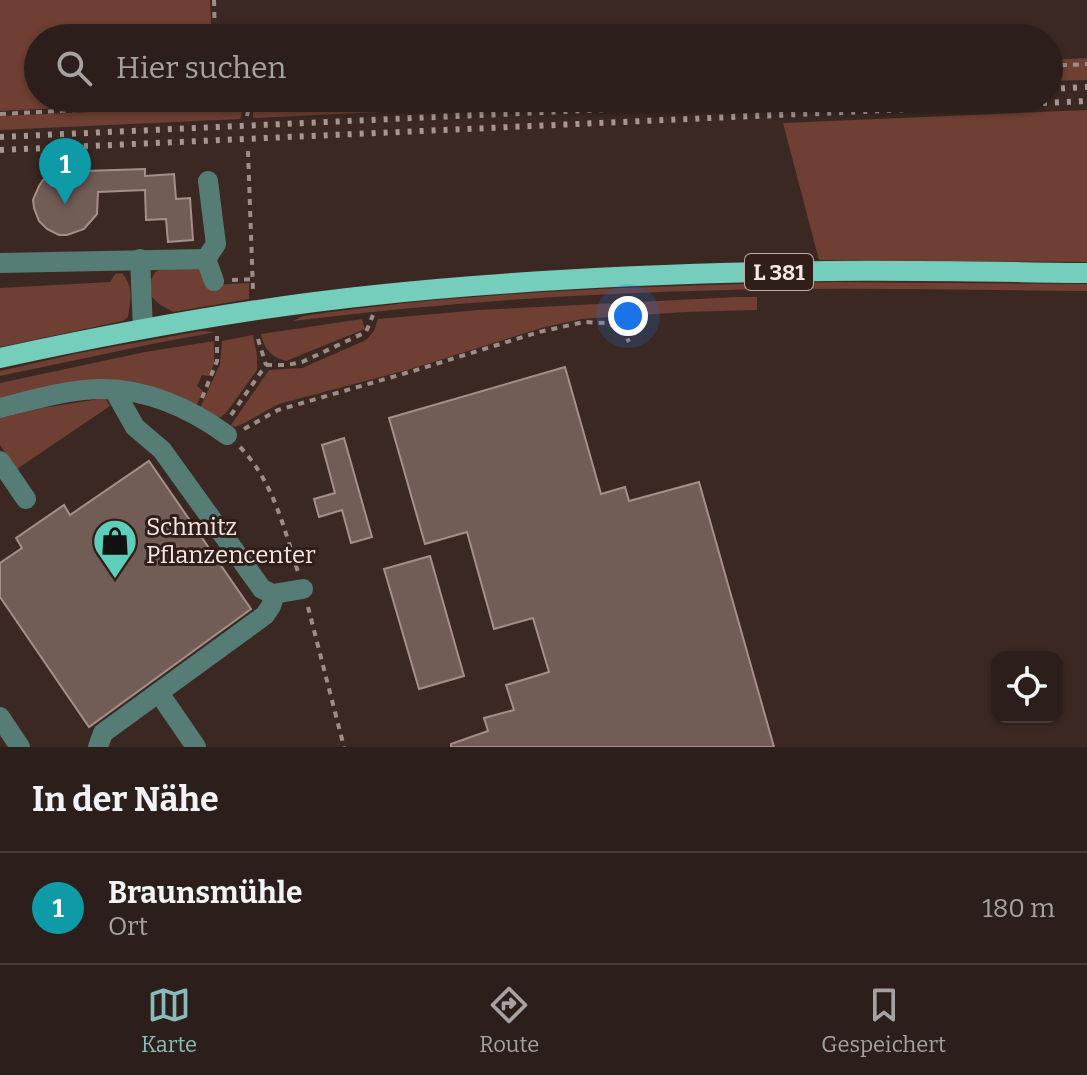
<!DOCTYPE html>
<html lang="de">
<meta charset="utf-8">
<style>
body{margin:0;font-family:Bitter,serif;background:#382b27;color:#f1f3f6}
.controls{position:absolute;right:24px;bottom:24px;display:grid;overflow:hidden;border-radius:16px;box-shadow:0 2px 6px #0004}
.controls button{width:72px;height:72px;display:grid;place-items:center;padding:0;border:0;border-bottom:2px solid #483c39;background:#2c1e1a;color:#f1f3f6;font:40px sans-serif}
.you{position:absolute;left:628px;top:316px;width:28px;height:28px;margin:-20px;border:6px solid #fff;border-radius:50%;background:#1a73e8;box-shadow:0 0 0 12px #1a73e833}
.badge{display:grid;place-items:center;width:52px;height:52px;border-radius:50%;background:#8bbbb9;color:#fff;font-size:26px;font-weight:700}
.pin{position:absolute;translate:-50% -66px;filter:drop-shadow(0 2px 4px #0008)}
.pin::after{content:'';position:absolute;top:42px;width:28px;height:24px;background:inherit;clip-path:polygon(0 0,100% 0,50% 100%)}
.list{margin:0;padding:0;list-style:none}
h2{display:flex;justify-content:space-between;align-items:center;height:104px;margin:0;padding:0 32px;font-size:34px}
h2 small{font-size:26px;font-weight:400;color:#a6a2a2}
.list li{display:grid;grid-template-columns:52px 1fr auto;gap:24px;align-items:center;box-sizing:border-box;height:112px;padding:0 32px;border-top:2px solid #483c39}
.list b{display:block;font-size:30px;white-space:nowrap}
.list p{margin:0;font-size:26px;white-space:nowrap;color:#a6a2a2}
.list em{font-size:26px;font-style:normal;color:#a6a2a2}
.icon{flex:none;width:44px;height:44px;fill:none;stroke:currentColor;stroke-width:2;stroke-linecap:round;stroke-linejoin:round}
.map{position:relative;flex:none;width:1087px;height:747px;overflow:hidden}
.search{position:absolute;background:#2c1e1a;box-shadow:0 2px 6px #0004;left:24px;right:24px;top:24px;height:88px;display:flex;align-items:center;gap:20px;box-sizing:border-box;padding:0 28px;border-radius:44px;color:#a6a2a2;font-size:30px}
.sheet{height:216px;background:#2c1e1a}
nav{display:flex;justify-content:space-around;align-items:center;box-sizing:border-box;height:112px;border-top:2px solid #483c39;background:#2c1e1a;font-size:22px;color:#a6a2a2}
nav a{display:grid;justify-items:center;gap:4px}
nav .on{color:#8bbbb9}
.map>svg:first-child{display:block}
</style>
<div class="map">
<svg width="1087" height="747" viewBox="0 0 1087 747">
<rect width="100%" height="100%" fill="#3b2823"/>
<!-- green -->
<g fill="#6e3f32">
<polygon points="0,0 210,0 211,24 100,28 100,38 38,38 38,98 102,98 102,106 0,111"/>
<polygon points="1087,58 1087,80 1049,81 1049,60"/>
<polygon points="219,98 252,98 245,105 240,119 0,130 0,116 156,109 169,111 214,103"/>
<polygon points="325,98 356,98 381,102 383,98 685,98 253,118 253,110 257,104 319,101"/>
<polygon points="1087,110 1087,262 819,260 783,123"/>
<polygon points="204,266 212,285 249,283 249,299 173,312 159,304 152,297 150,282 155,272 164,267"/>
<path d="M122 273C134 287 131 300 128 317L123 321 0 347V288L110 282 115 274Z"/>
<path d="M833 282 1087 284V291C968 290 848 287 729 290 583 293 437 303 293 321L303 316C479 290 656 286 833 282Z"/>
<path d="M737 297H757V310L686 312 581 319 541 328 414 368 279 404C264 411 251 421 235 427L231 425 269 370 302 368 366 340 374 331 378 319 479 310Z"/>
<path d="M362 319 365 329 286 361C271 357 264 349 261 334Z"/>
<polygon points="201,331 216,332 152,344 0,376 0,371 79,353"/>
<polygon points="253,335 257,355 257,370 226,413 221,417 215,418 200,408 220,364 222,341"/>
<polygon points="214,341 214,364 209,376 202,375 197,386 203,391 197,405 178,396 0,401 0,383 145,352"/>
<polygon points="105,398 110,406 17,469 0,445 0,418 43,408"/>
</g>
<!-- building -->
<g fill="#725c56" stroke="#a78f89" stroke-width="2">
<polygon points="145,169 145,176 174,174 176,199 190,198 193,240 168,242 166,219 146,220 145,190 98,192 97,214 84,229 67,235 59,235 47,229 39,221 34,208 33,200 39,186 43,180 53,175 53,172"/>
<polygon points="565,367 601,494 625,487 629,501 699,482 774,747 451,747 451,744 488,731 484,718 514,710 506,685 549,672 533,618 494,629 467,532 425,544 389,418"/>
<polygon points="344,438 372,537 351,543 342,510 319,517 314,499 335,493 322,445"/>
<polygon points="149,461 251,609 89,727 0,597 0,563 22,548 16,538 64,505 70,515"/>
<polygon points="430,556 464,676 419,689 384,569"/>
</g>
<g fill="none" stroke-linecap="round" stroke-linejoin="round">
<!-- path -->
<g stroke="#9d8d89" stroke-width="4" stroke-dasharray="6 6" stroke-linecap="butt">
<polyline points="214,0 215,38"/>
<polyline points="1049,66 1087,64"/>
<polyline points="377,98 394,98"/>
<polyline points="0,114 156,106 208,100 209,98"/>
<path d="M247 116C249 104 254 101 265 98"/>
<polyline points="248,151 253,290"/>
<polyline points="232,280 253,279"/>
<polyline points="258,339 266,365"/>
<polyline points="266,365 287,365 302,362 366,332 373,315"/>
<polyline points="202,398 217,361 217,336"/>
<polyline points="231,415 266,365"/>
<polyline points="244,429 278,410 413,371 539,332 584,322 605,323 622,328 629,342"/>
<path d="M240 447C273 481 284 528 298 572"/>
<polyline points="308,607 344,747"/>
</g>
<!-- minor -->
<g stroke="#557d75" stroke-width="20">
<polyline points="208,181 216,244 206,259 214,281"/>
<polyline points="140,259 143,329"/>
<polyline points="0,263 206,259"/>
<polyline points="114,390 135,427 162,450 262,589 273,594 303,589"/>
<path d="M0 408C32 400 66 390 99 389 145 388 190 408 227 435"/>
<polyline points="0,461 26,499"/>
<polyline points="159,693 196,747"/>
<polyline points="0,717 20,747"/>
<polyline points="98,747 103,733 265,615 271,606 275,594"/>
</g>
<!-- major -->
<path stroke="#75cdbc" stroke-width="20" d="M0 358C124 331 249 308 375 295 525 279 677 273 827 271 914 270 1001 272 1087 273"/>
<!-- rail -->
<g stroke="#a69792" stroke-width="6" stroke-dasharray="4 8" stroke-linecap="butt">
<polyline points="1049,89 1087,87"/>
<polyline points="0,137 848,98"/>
<polyline points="0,150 1087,101"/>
</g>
</g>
<!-- icons -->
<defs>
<g id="shop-pin" transform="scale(2.3)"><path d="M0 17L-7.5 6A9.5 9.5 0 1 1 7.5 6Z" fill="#5cceba" stroke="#311e19"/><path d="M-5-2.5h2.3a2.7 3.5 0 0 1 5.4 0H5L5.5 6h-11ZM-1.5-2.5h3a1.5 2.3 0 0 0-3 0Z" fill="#111"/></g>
</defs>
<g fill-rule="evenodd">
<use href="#shop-pin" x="115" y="541"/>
</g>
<g text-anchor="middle" stroke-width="6" stroke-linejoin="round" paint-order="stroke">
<!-- shield labels -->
<rect fill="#311e19" stroke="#bbaca8" stroke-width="2" x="745" y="254" width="68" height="36" rx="6"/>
<g font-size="22" font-weight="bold" fill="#f6e9e5">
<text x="779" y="280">L 381</text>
</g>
<!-- poi labels -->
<g font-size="24" fill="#f6e9e5" stroke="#311e19" text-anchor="start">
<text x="146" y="535">Schmitz<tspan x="146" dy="28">Pflanzencenter</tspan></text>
</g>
</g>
</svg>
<div class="controls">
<button><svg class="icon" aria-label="locate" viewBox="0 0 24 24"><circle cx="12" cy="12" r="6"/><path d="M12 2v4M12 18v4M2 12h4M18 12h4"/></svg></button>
</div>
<div class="you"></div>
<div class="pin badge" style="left:65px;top:204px;background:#0f9aa8">1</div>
<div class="search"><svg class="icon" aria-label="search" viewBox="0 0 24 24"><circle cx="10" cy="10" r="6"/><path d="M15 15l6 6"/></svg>Hier suchen</div>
</div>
<section class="sheet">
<h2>In der Nähe<small></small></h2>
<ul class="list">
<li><span class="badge" style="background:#0f9aa8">1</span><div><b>Braunsmühle</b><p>Ort</p></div><em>180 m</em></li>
</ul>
</section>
<nav>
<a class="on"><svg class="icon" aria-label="map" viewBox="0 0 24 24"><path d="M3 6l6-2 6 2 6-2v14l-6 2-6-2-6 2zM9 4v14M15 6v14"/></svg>Karte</a>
<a><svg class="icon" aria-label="directions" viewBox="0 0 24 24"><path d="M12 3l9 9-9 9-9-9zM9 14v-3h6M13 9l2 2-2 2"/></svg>Route</a>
<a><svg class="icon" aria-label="saved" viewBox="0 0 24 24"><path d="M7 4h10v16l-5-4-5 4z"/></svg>Gespeichert</a>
</nav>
